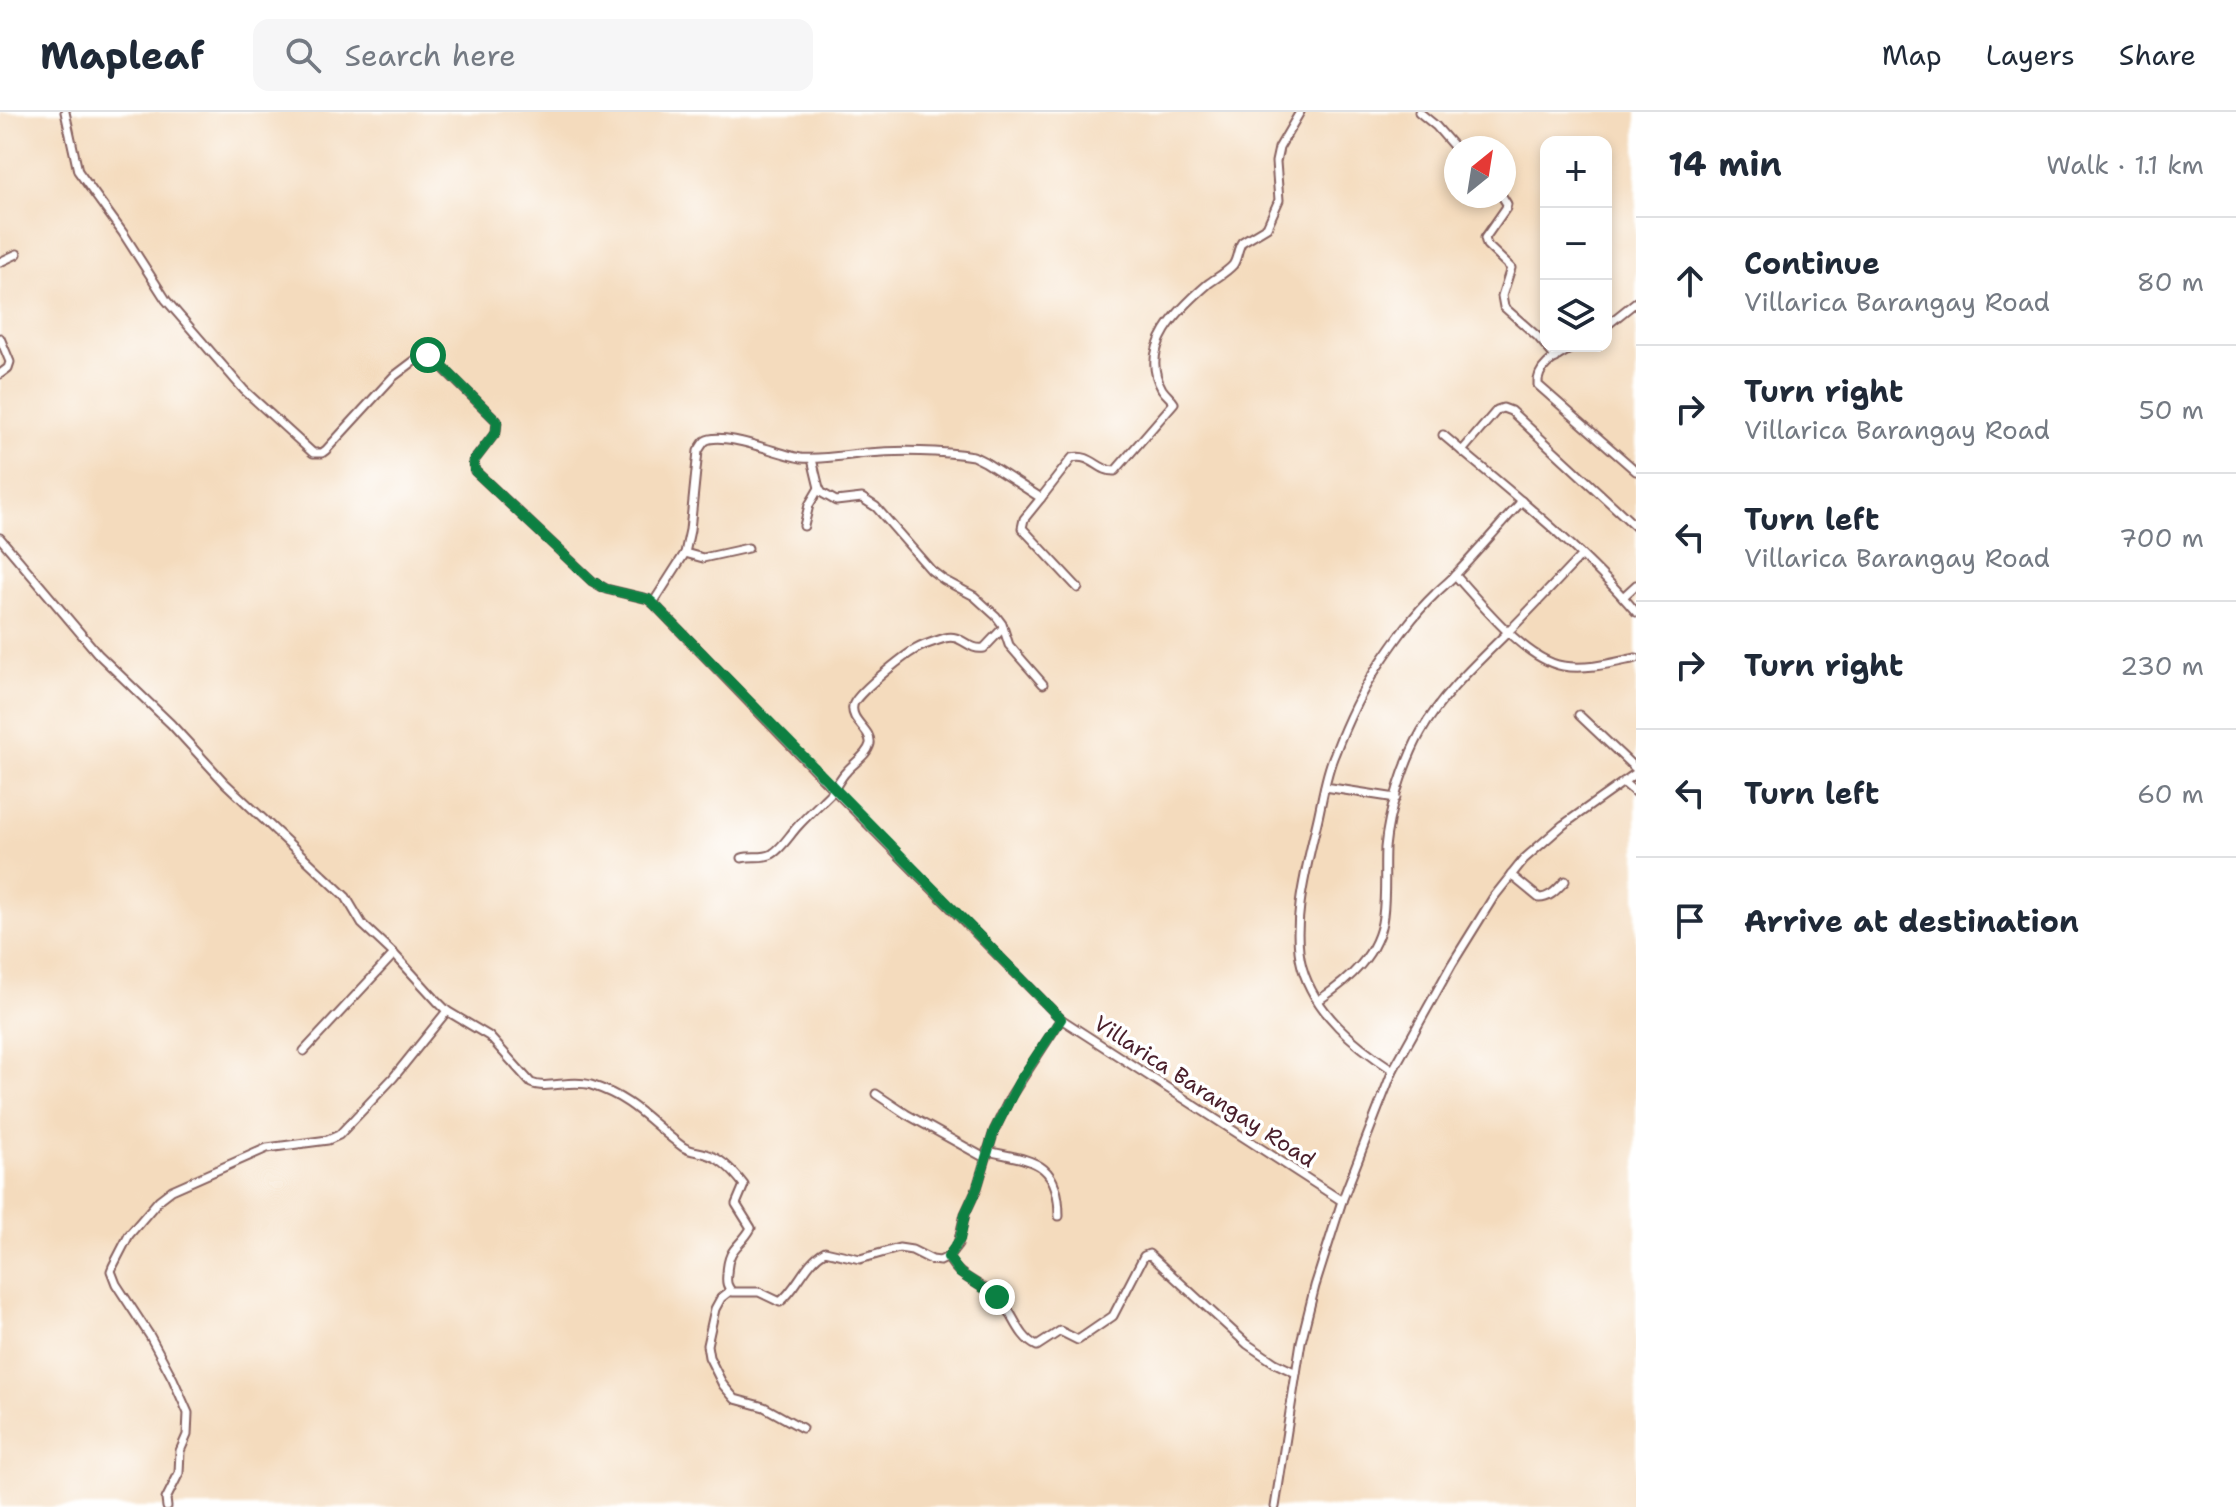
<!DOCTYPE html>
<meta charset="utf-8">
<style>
body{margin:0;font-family:"Shantell Sans",sans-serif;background:#f6f6f7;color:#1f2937}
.controls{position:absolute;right:24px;top:24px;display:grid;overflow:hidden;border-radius:16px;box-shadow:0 4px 12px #0003}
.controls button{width:72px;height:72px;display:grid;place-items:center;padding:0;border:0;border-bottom:2px solid #e0e1e3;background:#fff;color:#1f2937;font:40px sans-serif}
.compass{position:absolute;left:1444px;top:24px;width:72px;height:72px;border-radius:50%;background:#fff;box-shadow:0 4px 12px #0003;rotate:30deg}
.stop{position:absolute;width:24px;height:24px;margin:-18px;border:6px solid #0b8043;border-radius:50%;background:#fff}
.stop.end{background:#0b8043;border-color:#fff;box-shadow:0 2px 8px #0008}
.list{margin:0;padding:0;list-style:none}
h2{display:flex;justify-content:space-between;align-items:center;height:104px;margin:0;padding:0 32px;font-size:34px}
h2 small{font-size:26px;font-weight:400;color:#747a83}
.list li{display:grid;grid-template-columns:52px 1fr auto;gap:24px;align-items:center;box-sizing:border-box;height:128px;padding:0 32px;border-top:2px solid #e0e1e3}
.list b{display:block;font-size:30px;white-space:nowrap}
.list p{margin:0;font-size:26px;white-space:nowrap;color:#747a83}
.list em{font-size:26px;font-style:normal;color:#747a83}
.icon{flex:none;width:44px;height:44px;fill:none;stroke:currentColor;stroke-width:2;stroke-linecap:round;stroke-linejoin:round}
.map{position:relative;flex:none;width:1636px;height:1395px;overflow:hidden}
header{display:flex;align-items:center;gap:48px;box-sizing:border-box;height:112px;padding:0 40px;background:#fff;border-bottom:2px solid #e0e1e3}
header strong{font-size:38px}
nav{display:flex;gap:44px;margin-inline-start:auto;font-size:28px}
.search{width:560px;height:72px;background:#f6f6f7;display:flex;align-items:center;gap:20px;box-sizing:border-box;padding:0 28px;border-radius:16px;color:#747a83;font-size:30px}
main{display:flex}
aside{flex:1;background:#fff}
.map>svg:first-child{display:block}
</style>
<header>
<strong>Mapleaf</strong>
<div class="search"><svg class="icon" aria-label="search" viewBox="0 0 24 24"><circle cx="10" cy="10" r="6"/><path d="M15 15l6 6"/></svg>Search here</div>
<nav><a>Map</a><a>Layers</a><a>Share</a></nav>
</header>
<main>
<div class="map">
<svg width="1636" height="1395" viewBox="0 0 1636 1395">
<rect width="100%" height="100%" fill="#fff"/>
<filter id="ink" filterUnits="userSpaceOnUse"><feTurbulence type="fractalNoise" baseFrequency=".0125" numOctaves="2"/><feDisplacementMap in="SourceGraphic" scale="16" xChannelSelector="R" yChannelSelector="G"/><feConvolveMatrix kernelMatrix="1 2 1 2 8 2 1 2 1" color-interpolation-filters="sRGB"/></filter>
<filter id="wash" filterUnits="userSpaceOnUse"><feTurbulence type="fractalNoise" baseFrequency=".006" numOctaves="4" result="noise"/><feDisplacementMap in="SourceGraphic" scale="32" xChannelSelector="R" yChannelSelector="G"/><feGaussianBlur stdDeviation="1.8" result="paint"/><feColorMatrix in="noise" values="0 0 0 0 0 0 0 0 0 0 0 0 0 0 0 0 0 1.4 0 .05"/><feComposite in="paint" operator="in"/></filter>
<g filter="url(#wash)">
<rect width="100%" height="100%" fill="#f4dbbd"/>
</g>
<g filter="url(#ink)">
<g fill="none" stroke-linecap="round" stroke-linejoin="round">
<!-- street casing -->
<g stroke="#86615e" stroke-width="11">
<g id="street">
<polyline points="65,0 78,59 123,121 166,188 244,278 313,341 322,341 326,338 393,265 422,243 431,244 497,309 496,320 473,350 475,359 592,469 606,477 648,487 653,491 834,678 1061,907 1342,1089"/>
<polyline points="1419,0 1436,14 1456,37"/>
<polyline points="1502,84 1507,92 1506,96 1485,126 1487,133 1511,156 1502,184 1504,195 1538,225 1556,246"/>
<polyline points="0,150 17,142"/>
<polyline points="1606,214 1636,190"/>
<polyline points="0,226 10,250 8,256 0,262"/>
<path d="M1575 234C1560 243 1536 253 1538 273L1636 359"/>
<path d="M1443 323C1509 379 1580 434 1636 500"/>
<polyline points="1462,339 1497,298 1503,296 1511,299 1636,415"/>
<polyline points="812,347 819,376 822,381 836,389 862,386 876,395 931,458 944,468 974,484 996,504 1002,512 1009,533 1043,572"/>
<polyline points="1041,386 1024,407 1022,416 1078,476"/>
<polyline points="804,414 809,393 819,376"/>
<path d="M0 426 98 542 171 612 225 671 346 785 362 812 394 842 437 889 447 899 489 924 531 971C547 978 570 967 591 973 635 987 649 1010 683 1035 691 1040 698 1039 706 1042 721 1046 735 1061 744 1073L736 1092 751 1116C740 1136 728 1134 727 1162 726 1171 727 1174 732 1180H759L780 1190C798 1176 805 1150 825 1139L860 1147 899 1136 912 1138 932 1148 940 1149 948 1145 958 1132 965 1102 977 1076 994 1019 1011 984 1061 907"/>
<polyline points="685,441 703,446 748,436"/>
<path d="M1455 463C1480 490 1525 548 1563 554 1587 558 1612 551 1636 546"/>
<polyline points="1623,485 1636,473"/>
<path d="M653 491 685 441 690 418 698 339C700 336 702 332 705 329 722 318 781 343 801 346 823 348 846 343 868 341 900 338 941 339 973 344L985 350 1041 386 1072 346C1091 341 1099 360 1115 359L1174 291C1171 286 1166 283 1162 277 1138 235 1179 197 1208 172 1216 166 1227 160 1233 153 1238 146 1237 137 1242 130L1267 115 1279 88 1276 50 1279 36 1300 0"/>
<polyline points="1579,603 1636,657"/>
<polyline points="1623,670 1636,681"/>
<polyline points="1325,675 1396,686"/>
<path d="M742 746C752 743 763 747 772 742 782 736 789 724 797 715 808 703 820 692 832 680 837 674 840 666 846 660 853 651 867 644 870 632 872 618 850 609 853 594 854 583 905 543 916 537 925 532 936 529 945 526 961 521 968 539 984 536L1003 516"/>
<path d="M1511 763 1539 786C1551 786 1558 776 1565 769"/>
<path d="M1319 888C1349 868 1379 842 1383 804 1386 781 1384 759 1385 736 1388 701 1404 650 1421 620 1444 580 1477 551 1509 519 1534 494 1557 469 1581 444"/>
<polyline points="304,939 394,842"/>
<path d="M1393 958C1356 934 1315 901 1302 855 1290 811 1308 750 1318 706 1323 684 1326 661 1335 641 1346 612 1361 580 1378 554 1395 529 1413 503 1435 482 1442 475 1450 469 1457 461 1479 438 1500 413 1522 389"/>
<polyline points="876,982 906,1002 985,1046"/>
<path d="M987 1039C1032 1049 1059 1048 1059 1104"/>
<path d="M948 1145C959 1168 985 1172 1002 1189 1014 1203 1019 1226 1037 1234L1060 1219 1078 1228 1113 1204 1144 1144 1149 1142 1247 1232 1275 1251 1296 1261"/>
<polyline points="730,1179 721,1186 715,1197 707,1233 709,1245 723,1273 735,1287 764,1295 802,1316"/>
<polyline points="167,1395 166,1387 179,1361 180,1339 187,1323 188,1301 173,1267 150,1224 116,1172 111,1159 113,1154 129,1123 159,1088 172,1078 267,1036 328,1028 339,1023 393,966 447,899"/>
<polyline points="1275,1395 1301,1230 1315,1174 1342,1089 1393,958 1452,852 1493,786 1524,747 1563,713 1636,661"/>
</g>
</g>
<!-- street -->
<use href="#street" stroke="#fff" stroke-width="7"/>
</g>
</g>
<g fill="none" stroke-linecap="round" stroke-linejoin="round" filter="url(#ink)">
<!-- route -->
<polyline stroke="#0b8043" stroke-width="10" points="428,243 438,250 497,309 496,320 473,350 475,359 592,469 606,477 648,487 653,491 1061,907 1019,970 994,1019 977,1076 965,1102 960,1127 948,1145 960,1161 997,1185"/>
</g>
<g text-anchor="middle" stroke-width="7" stroke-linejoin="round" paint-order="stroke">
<!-- street labels -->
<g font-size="22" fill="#4a1f2b" stroke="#fff">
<text transform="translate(1205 979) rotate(33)" y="8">Villarica Barangay Road</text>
</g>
</g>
</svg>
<div class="controls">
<button>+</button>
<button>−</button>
<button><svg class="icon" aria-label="layers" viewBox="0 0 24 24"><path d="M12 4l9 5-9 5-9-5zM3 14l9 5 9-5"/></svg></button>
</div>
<svg class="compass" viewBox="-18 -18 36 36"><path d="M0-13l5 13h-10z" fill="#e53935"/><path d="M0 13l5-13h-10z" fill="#747a83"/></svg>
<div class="stop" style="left:428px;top:243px"></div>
<div class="stop end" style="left:997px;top:1185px"></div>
</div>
<aside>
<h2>14 min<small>Walk · 1.1 km</small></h2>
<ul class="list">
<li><svg class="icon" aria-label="ahead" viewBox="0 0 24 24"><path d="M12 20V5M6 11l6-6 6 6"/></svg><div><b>Continue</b><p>Villarica Barangay Road</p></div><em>80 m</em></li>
<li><svg class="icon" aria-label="right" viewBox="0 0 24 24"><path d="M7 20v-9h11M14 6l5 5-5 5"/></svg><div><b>Turn right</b><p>Villarica Barangay Road</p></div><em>50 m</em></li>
<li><svg class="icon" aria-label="left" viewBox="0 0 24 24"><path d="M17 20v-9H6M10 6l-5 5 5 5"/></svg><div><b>Turn left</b><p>Villarica Barangay Road</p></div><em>700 m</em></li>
<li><svg class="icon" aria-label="right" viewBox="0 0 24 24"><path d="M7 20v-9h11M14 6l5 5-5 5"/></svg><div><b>Turn right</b></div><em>230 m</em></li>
<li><svg class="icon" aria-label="left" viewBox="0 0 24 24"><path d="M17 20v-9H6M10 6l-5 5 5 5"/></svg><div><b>Turn left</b></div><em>60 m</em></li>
<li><svg class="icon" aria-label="arrive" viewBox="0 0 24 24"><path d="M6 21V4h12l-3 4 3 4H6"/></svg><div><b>Arrive at destination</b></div></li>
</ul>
</aside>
</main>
